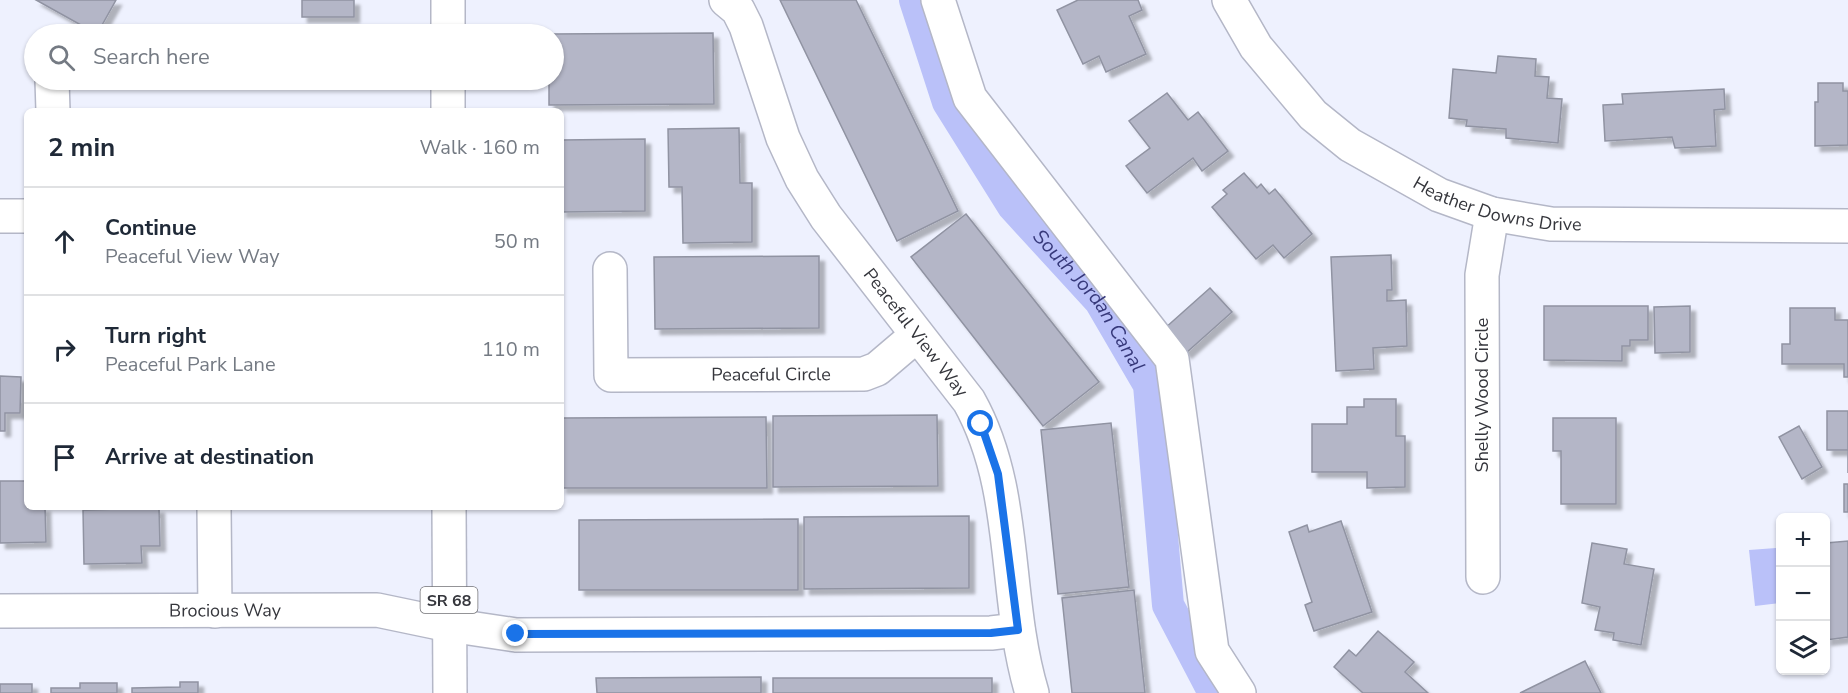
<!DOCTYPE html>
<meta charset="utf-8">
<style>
body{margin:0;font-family:"Nunito Sans",sans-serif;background:#f6f6f7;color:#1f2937}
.controls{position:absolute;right:18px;bottom:18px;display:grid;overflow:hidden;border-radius:9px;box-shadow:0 2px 4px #0004}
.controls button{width:54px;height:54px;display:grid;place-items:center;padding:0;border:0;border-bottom:2px solid #e0e1e3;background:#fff;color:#1f2937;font:30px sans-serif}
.stop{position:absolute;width:18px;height:18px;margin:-14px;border:4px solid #1a73e8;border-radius:50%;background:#fff}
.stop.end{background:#1a73e8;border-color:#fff;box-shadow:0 2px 6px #0008}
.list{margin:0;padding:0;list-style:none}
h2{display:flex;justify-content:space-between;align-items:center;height:78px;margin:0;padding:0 24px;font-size:26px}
h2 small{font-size:20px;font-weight:400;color:#747a83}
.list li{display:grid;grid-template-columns:39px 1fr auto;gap:18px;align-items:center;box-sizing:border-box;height:108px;padding:0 24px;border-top:2px solid #e0e1e3}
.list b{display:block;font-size:22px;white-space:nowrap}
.list p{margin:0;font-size:20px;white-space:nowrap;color:#747a83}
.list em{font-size:20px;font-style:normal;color:#747a83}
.icon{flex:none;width:33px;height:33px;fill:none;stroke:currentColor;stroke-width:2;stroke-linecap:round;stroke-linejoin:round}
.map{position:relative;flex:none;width:1848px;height:693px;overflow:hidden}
.search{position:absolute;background:#fff;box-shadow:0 2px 4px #0004;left:24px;top:24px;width:540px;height:66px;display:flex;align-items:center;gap:15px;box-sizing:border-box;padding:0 21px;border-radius:33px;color:#747a83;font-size:22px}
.panel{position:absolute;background:#fff;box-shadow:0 2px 4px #0004;left:24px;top:108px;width:540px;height:402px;border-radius:9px}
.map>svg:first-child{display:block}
</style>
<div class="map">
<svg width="1848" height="693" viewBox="0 0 1848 693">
<defs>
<filter id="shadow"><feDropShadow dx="5.5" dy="5.5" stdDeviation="1.5" flood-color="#0004"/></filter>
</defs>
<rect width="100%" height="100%" fill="#eef1fe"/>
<!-- water -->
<polygon fill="#bac1f9" points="1776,548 1780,603 1755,606 1749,550"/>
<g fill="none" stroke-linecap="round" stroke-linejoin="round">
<!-- canal -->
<path stroke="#bac1f9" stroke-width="32" id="s1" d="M915 0 948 102 1013 206 1100 301 1149 385 1168 605 1214 693"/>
</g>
<!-- building -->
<g fill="#b4b6c7" stroke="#9093a2" stroke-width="1.5" filter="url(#shadow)">
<polygon points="36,0 116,0 97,34"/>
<rect x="302" y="0" width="52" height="17"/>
<polygon points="780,0 856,0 958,211 897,241"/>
<polygon points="1078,0 1138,0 1142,10 1129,16 1146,54 1106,72 1099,56 1083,64 1057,10"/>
<polygon points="713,33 714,104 549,105 549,80 554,80 554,34 549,34"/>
<polygon points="1498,56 1536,59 1535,76 1549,77 1547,98 1562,99 1558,143 1506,138 1506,129 1466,126 1467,120 1449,118 1453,69 1496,73"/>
<polygon points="1818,83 1843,83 1843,91 1848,91 1848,145 1815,146 1815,102 1818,102"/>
<polygon points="1724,89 1725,109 1714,110 1716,146 1675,148 1672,137 1605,141 1603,105 1623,104 1622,94"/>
<polygon points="1167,93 1188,120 1198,112 1228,151 1202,171 1193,158 1147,193 1126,166 1150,148 1129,121"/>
<polygon points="739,128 740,183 752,183 752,242 683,243 682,187 669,187 668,129"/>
<polygon points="645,139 645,211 561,212 561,140"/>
<polygon points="1244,173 1257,188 1261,184 1269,194 1275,189 1312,234 1284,258 1273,245 1256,259 1212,207 1227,194 1223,190"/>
<polygon points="966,214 1099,382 1043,426 911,257"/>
<polygon points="1391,255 1392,290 1387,290 1387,301 1406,300 1407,346 1373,348 1374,369 1336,371 1331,257"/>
<polygon points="819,256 819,328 655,329 654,257"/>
<polygon points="1210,288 1232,312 1186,353 1164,329"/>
<polygon points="1544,306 1648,306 1648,340 1630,340 1630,346 1622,346 1622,361 1544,360"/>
<polygon points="1690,306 1690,352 1655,353 1654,307"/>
<polygon points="1790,308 1835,308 1835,320 1848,320 1848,377 1844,377 1844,364 1782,364 1782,344 1790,344"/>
<polygon points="0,376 21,377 20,413 5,413 5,431 0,431"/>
<polygon points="1364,399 1396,399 1396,436 1405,436 1405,487 1367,488 1367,472 1312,472 1312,424 1347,424 1347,407 1364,407"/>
<polygon points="1827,411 1848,411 1848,473 1848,450 1827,450"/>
<polygon points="937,415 938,486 773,487 773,416"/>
<polygon points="766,417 767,488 561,488 561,418"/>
<polygon points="1553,418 1616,418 1616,504 1561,504 1561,451 1553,451"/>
<polygon points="1111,423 1129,587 1058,594 1041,430"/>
<polygon points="1799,426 1822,467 1802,479 1779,437"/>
<polygon points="0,481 27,481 27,507 45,507 46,542 0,543"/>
<rect x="1844" y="484" width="4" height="28"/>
<polygon points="159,508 160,546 141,546 142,563 84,564 83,510"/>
<polygon points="969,516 969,588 804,589 804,517"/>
<polygon points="798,519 798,590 579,590 579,520"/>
<polygon points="1341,521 1372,612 1314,631 1305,605 1312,602 1289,532 1307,525 1309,532"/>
<polygon points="1848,541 1848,637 1826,640 1826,543"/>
<polygon points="1592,543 1627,549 1624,564 1654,569 1641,645 1613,640 1614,633 1595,630 1600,607 1582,603"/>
<polygon points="1134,590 1145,693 1072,693 1062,598"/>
<polygon points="1378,631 1414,662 1405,672 1428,693 1363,693 1334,667 1349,650 1356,656"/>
<polygon points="1585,661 1601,693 1520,693"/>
<polygon points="761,677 761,693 597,693 596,678"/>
<rect x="773" y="678" width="219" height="15"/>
<polygon points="180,682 198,682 198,693 132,693 132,688 180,687"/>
<polygon points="80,683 117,683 117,693 51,693 51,688 80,688"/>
<rect x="0" y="684" width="32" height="9"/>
</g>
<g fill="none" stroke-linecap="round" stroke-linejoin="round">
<!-- minor casing -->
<g stroke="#b4b7c7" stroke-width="36">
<g id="minor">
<path id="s2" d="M726 0 738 10 746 26 783 138 802 179 826 217 969 401C1019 490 1003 597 1032 693"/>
<polyline points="938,0 970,98 1172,359 1212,651 1239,693"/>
<path id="s3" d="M1229 0 1256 47 1313 115 1350 145 1439 195 1492 214 1551 224 1848 226"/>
<polyline points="52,80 53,111"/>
<polyline points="0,216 27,216"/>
<path id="s4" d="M610 269 611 375 864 374 877 369 917 335"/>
<polyline points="214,507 215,611"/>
<polyline points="1483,577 1482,275 1492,214"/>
<path id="s5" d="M0 611 377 610 449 625 516 635 991 633 1018 630"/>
</g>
</g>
<!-- major casing -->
<g stroke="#b4b7c7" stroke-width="36">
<g id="major">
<polyline points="448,0 448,34"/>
<polyline points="448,80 448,111"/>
<polyline points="449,507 450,693"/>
</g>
</g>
<!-- minor -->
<use href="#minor" stroke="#fff" stroke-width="33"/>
<!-- major -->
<use href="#major" stroke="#fff" stroke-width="33"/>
</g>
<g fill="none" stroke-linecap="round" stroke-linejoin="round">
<!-- route -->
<polyline stroke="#1a73e8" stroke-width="8" points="516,634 991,633 1018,630 998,474 981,424"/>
</g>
<g text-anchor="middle" stroke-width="4.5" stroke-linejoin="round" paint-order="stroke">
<!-- shield labels -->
<rect fill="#fff" stroke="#727276" stroke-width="1.5" x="420.5" y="587" width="57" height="26" rx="4.5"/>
<g font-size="16" font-weight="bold" fill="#35363c">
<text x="449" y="606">SR 68</text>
</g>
<!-- street labels -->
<g font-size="18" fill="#35363c" stroke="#fff">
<text dy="6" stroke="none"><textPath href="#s3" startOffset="352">Heather Downs Drive</textPath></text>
<text dy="6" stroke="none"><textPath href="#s2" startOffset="388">Peaceful View Way</textPath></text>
<text dy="6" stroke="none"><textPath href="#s4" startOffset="266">Peaceful Circle</textPath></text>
<text transform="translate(1482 395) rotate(-90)" y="6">Shelly Wood Circle</text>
<text dy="6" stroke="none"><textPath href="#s5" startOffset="225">Brocious Way</textPath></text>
</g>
<!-- water labels -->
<g font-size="20" font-style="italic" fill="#37397b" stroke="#fff">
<text dy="7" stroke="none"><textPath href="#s1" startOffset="352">South Jordan Canal</textPath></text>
</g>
</g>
</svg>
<div class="controls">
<button>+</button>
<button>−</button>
<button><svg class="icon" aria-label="layers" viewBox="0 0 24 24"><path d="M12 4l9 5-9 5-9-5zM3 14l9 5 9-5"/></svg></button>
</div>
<div class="stop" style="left:981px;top:424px"></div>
<div class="stop end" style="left:516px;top:634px"></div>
<div class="search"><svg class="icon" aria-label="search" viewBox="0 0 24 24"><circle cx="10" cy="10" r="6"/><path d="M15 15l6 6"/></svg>Search here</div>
<section class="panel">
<h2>2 min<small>Walk · 160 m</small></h2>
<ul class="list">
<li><svg class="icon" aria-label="ahead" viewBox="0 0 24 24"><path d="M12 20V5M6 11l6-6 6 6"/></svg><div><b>Continue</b><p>Peaceful View Way</p></div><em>50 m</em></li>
<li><svg class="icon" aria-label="right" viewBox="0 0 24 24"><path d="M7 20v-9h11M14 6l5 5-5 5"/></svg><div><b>Turn right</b><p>Peaceful Park Lane</p></div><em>110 m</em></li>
<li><svg class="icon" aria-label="arrive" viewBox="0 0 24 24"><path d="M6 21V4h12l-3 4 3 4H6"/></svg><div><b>Arrive at destination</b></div></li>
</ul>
</section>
</div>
